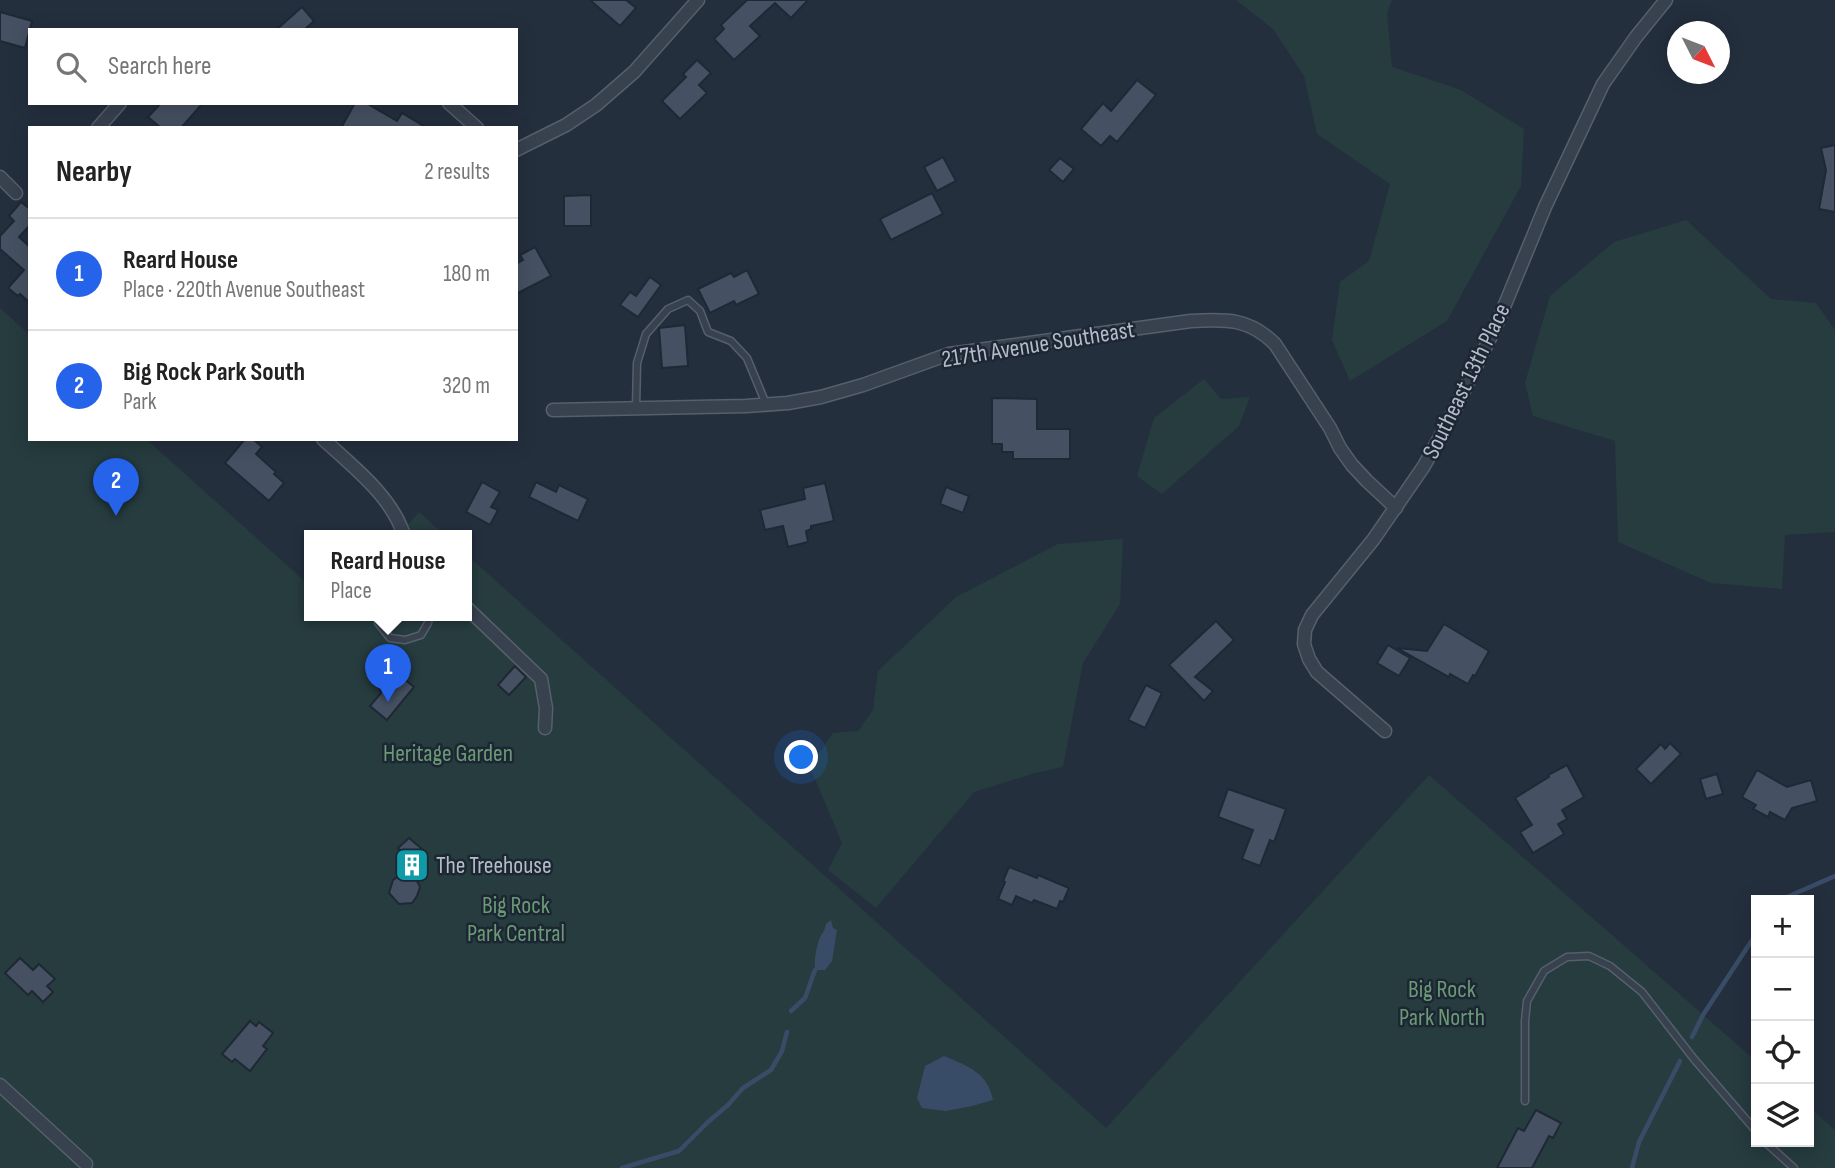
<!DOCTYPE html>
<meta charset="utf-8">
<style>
body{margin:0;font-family:"Sofia Sans Condensed",sans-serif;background:#f2f2f2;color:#222}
.controls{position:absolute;right:21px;bottom:21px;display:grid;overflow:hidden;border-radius:0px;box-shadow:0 4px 18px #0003}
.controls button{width:63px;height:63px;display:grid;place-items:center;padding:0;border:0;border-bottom:2px solid #e0e0e0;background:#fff;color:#222;font:35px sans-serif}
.compass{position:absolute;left:1667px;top:21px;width:63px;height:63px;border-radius:50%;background:#fff;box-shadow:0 4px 18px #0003;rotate:132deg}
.you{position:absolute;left:802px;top:758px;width:24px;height:24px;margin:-18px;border:5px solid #fff;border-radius:50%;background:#1a73e8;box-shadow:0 0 0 10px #1a73e833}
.badge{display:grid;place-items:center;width:46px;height:46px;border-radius:50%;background:#2563eb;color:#fff;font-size:23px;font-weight:700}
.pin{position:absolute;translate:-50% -58px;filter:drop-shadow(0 2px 4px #0008)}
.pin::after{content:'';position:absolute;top:37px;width:24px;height:21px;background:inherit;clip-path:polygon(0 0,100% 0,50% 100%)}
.popup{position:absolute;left:304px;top:530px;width:168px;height:91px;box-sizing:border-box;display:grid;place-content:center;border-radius:0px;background:#fff;filter:drop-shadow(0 2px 5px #0005);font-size:23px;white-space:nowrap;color:#767676}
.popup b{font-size:26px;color:#222}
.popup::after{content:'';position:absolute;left:50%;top:100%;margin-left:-14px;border:14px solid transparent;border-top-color:#fff}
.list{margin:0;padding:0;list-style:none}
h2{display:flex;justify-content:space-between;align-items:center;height:91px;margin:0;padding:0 28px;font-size:30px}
h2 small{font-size:23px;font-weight:400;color:#767676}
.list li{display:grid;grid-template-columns:46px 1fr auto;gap:21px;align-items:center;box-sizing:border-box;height:112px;padding:0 28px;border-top:2px solid #e0e0e0}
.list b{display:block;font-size:26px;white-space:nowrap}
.list p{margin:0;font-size:23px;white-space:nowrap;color:#767676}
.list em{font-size:23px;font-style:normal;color:#767676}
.icon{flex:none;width:38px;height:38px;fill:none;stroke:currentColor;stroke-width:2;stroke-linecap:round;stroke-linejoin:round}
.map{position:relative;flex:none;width:1835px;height:1168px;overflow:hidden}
.search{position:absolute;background:#fff;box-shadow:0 4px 18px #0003;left:28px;top:28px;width:490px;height:77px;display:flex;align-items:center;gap:18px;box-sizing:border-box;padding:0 24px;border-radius:0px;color:#767676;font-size:26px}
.panel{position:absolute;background:#fff;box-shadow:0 4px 18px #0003;left:28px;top:126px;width:490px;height:315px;border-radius:0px}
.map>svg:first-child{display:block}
</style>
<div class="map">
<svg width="1835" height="1168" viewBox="0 0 1835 1168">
<rect width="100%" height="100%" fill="#242f3e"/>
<!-- green -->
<g fill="#263c3f">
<polygon points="1236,0 1392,0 1387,13 1392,67 1461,90 1524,129 1521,186 1447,321 1350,381 1332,340 1340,282 1369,261 1390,184 1317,134 1304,76 1273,29"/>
<polygon points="1686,220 1771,299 1816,303 1835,330 1835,532 1785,535 1782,589 1711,583 1618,542 1615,441 1533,416 1525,383 1550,296 1614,242"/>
<polygon points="0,308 30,335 30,439 146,439 309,585 309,616 467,616 467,555 1106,1128 1429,775 1756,1061 1756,1142 1809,1142 1809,1107 1835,1130 1835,1168 0,1168"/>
<polygon points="1204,379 1221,399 1250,397 1239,426 1162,494 1137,476 1154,418"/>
<polygon points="419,512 445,536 398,536"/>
<polygon points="1123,539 1120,604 1083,663 1063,767 1035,773 974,792 876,908 828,870 842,843 810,767 833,733 858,731 873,710 878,671 956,597 1058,544"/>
</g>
<!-- water -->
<g fill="#394c67">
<path d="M831 920 833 928 837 930 832 961 825 970H815C814 961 816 949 819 940 821 934 825 931 826 924Z"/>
<path d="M944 1056C968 1066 988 1073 993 1100L972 1106 946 1111 922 1108 917 1098 925 1066Z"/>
</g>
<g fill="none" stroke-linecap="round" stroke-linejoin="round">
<!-- stream -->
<g stroke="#394c67" stroke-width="4.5">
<polyline points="1780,900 1835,876"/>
<polyline points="791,1011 805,998 815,970"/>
<polyline points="1692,1037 1703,1015 1756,934"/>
<polyline points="622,1168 679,1151 708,1122 728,1105 743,1088 771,1070 782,1051 787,1032"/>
<polyline points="1632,1168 1639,1142 1680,1061"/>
</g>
</g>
<!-- building -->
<g fill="#455162" stroke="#1f2835" stroke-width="2">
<polygon points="590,0 626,0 636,8 620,26"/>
<polygon points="747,0 808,0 791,18 775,3 750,26 760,36 734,60 714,39 724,29 721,25"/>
<polygon points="302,7 314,21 304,30 276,30"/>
<polygon points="0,12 32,21 25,48 0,41"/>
<polygon points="697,60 711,73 699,85 707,93 680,119 662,101 686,77 683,74"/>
<polygon points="1137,80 1156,95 1117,142 1110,136 1101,146 1081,129 1103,103 1111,111"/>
<polygon points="161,103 203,103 181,128 161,128 148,117"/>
<polygon points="355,103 366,103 397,121 402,113 427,128 341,128"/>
<polygon points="1835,145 1835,212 1819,209 1826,170 1821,148"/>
<polygon points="943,157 956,181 937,191 924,167"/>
<polygon points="1060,158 1074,169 1063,182 1049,170"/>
<polygon points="932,193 943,214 891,240 880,219"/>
<polygon points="591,195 591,226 564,226 564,196"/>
<polygon points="21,202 30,209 30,225 19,237 30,247 30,303 20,294 18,296 8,288 24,270 0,249 0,236 14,221 9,216"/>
<polygon points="535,247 551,276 516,294 516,264 523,260 520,255"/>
<polygon points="747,270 759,294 736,305 734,301 710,313 698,289 731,273 734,277"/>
<polygon points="650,277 661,285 638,317 620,305 630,292 636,296"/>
<polygon points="685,325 688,366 662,368 659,328"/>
<polygon points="992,398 1037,399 1037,429 1070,429 1070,459 1013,459 1013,452 1002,452 1002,444 992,444"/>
<polygon points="245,439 253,439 262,447 256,454 276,472 274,474 284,483 269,501 225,463"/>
<polygon points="482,482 500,492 491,507 498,510 490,525 466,512"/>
<polygon points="536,482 556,492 559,485 588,499 578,521 529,497"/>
<polygon points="825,483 834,521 811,526 811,529 806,531 808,542 788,547 783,526 765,530 760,510 805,499 803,488"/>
<polygon points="946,487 969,496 963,513 940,504"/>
<polygon points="1216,621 1234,640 1195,677 1213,691 1204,701 1169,665"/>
<polygon points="1444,624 1489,651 1475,676 1473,675 1468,684 1450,674 1449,677 1397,648 1427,651"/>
<polygon points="1388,645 1410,658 1399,676 1377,663"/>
<polygon points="515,666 526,677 509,695 498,685"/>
<polygon points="398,674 414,687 387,720 370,706 381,693 379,686 387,687"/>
<polygon points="1146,685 1162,693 1145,728 1128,720"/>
<polygon points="1670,743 1681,754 1651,784 1636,769 1661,744 1665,749"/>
<polygon points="1567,765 1584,797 1562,810 1567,819 1558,824 1564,834 1533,853 1520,832 1532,825 1515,798 1549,777 1548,775"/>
<polygon points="1757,770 1787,787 1811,780 1817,801 1792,808 1785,820 1770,812 1768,817 1753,809 1756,805 1742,797"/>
<polygon points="1717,774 1723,794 1706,799 1700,779"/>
<polygon points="1228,789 1286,809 1274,842 1270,840 1260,866 1242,859 1253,830 1218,817"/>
<polygon points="409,838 422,849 411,862 398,848"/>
<polygon points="1009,867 1037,878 1038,875 1069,888 1063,902 1060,901 1057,909 1034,900 1032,903 1016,896 1012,905 998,899 1005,882 1003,881"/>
<polygon points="414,871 415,877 420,887 417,896 412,903 399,904 389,893 393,880 401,875"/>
<polygon points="20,958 33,970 39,964 55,979 47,986 53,992 43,1002 32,991 28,995 5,973"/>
<polygon points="250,1021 256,1026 259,1022 273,1033 263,1046 267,1049 250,1071 235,1059 232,1062 222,1054"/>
<polygon points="1536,1110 1561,1123 1553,1138 1549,1136 1532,1168 1497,1168 1518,1128 1524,1131"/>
</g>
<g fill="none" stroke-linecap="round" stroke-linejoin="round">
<!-- service casing -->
<g stroke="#565f6c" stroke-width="9">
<g id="service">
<polyline points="636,408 637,363 646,334 668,309 688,300 700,311 708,332 731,341 747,358 766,404"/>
<polyline points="378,616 378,623 390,638 405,640 421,635 428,623 429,616"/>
<polyline points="1525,1101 1525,1021 1527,1001 1544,971 1567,957 1589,956 1610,966 1642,992 1694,1059 1756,1131"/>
<polyline points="1765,1142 1794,1168"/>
</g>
</g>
<!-- minor casing -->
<g stroke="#565f6c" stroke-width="15">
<g id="minor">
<polyline points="449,103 477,128"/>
<polyline points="98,128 120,103"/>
<polyline points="516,150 566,125 596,105 634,72 698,0"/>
<polyline points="0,177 16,193"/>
<path d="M553 410 746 406 788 403 821 397 863 385 949 354 1191 321C1226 319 1249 318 1275 344L1330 428 1340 448 1352 465 1367 481 1396 508"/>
<path d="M323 439C352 466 393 497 404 536"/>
<polyline points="467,608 541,679 546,708 545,728"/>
<polyline points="1385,731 1317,672 1309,659 1304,644 1305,630 1312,615 1373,540 1424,466 1454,411 1497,324 1545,207 1603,84 1636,37 1666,0"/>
<polyline points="0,1085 86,1164"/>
</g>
</g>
<!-- service -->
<use href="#service" stroke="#38414e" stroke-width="6"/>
<!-- minor -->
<use href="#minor" stroke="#38414e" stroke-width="12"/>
</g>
<!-- icons -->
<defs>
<g id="building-square" transform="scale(1.75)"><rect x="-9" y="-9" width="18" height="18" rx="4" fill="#0f9aa8" stroke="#1d2633"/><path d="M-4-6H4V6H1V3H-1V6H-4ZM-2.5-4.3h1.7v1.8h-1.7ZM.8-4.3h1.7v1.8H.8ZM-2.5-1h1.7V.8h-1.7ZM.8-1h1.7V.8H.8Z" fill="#fff"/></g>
</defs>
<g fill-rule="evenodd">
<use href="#building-square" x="412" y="865"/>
</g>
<g text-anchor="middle" stroke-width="5" stroke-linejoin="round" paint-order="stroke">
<!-- street labels -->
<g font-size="24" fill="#b4bcc9" stroke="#1d2633">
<text transform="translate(1038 344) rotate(-9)" y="8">217th Avenue Southeast</text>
<text transform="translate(1466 381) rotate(-64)" y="8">Southeast 13th Place</text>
</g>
<!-- park labels -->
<g font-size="24" fill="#6b9a76" stroke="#1d2633">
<text x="448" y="761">Heritage Garden</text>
<text x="516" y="913">Big Rock<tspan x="516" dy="28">Park Central</tspan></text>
<text x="1442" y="997">Big Rock<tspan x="1442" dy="28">Park North</tspan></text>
</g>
<!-- poi labels -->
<g font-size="24" fill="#b4bcc9" stroke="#1d2633" text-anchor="start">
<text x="436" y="873">The Treehouse</text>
</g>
</g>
</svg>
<div class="controls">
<button>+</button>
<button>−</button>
<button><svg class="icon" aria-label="locate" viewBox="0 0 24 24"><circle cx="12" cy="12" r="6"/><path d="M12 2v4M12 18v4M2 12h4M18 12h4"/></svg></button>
<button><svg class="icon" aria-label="layers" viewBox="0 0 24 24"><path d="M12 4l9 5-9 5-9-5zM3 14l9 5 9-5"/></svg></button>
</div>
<svg class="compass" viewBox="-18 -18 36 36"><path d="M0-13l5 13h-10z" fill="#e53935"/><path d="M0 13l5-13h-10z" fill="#767676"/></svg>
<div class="you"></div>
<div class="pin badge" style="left:388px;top:702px">1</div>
<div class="popup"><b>Reard House</b>Place</div>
<div class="pin badge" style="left:116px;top:516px">2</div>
<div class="search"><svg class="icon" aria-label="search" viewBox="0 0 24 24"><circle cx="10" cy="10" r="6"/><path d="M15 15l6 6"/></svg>Search here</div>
<section class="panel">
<h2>Nearby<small>2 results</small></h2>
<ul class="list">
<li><span class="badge">1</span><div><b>Reard House</b><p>Place · 220th Avenue Southeast</p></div><em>180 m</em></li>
<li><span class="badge">2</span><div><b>Big Rock Park South</b><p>Park</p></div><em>320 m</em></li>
</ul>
</section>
</div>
